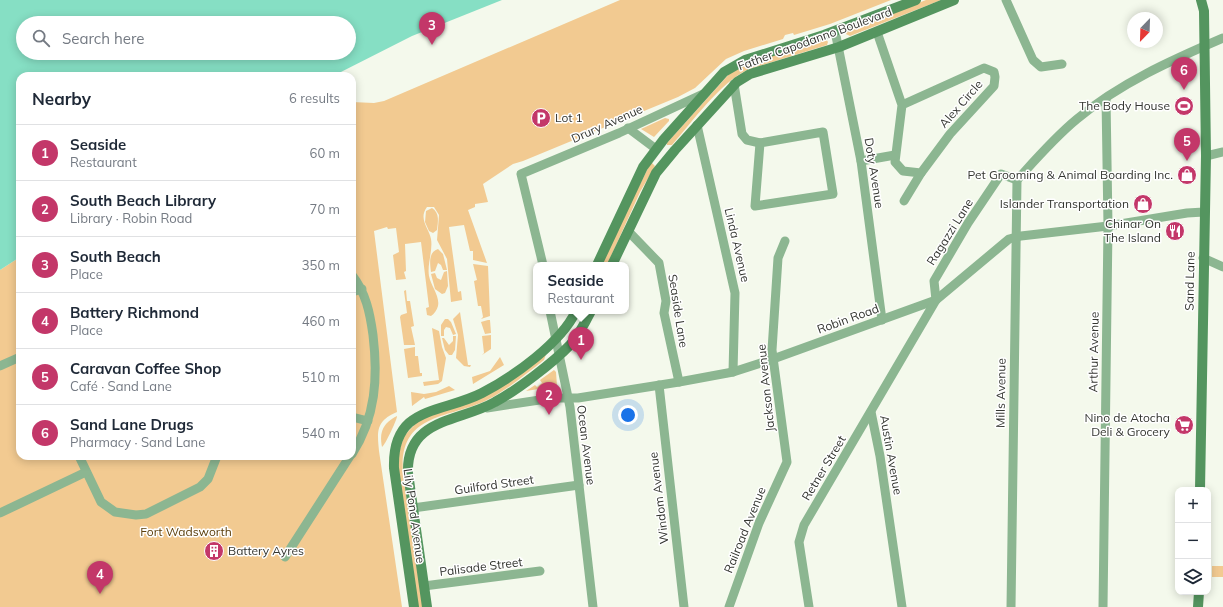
<!DOCTYPE html>
<meta charset="utf-8">
<style>
body{margin:0;font-family:Mulish,sans-serif;background:#f6f6f7;color:#1f2937}
.controls{position:absolute;right:12px;bottom:12px;display:grid;overflow:hidden;border-radius:8px;box-shadow:0 2px 10px #0003}
.controls button{width:36px;height:36px;display:grid;place-items:center;padding:0;border:0;border-bottom:1px solid #e0e1e3;background:#fff;color:#1f2937;font:20px sans-serif}
.compass{position:absolute;left:1127px;top:12px;width:36px;height:36px;border-radius:50%;background:#fff;box-shadow:0 2px 10px #0003;rotate:203deg}
.you{position:absolute;left:628px;top:415px;width:14px;height:14px;margin:-10px;border:3px solid #fff;border-radius:50%;background:#1a73e8;box-shadow:0 0 0 6px #1a73e833}
.badge{display:grid;place-items:center;width:26px;height:26px;border-radius:50%;background:#c33769;color:#fff;font-size:13px;font-weight:700}
.pin{position:absolute;translate:-50% -33px;filter:drop-shadow(0 1px 2px #0008)}
.pin::after{content:'';position:absolute;top:21px;width:14px;height:12px;background:inherit;clip-path:polygon(0 0,100% 0,50% 100%)}
.popup{position:absolute;left:533px;top:262px;width:96px;height:52px;box-sizing:border-box;display:grid;place-content:center;border-radius:8px;background:#fff;filter:drop-shadow(0 1px 3px #0005);font-size:13px;white-space:nowrap;color:#747a83}
.popup b{font-size:15px;color:#1f2937}
.popup::after{content:'';position:absolute;left:50%;top:100%;margin-left:-8px;border:8px solid transparent;border-top-color:#fff}
.list{margin:0;padding:0;list-style:none}
h2{display:flex;justify-content:space-between;align-items:center;height:52px;margin:0;padding:0 16px;font-size:17px}
h2 small{font-size:13px;font-weight:400;color:#747a83}
.list li{display:grid;grid-template-columns:26px 1fr auto;gap:12px;align-items:center;box-sizing:border-box;height:56px;padding:0 16px;border-top:1px solid #e0e1e3}
.list b{display:block;font-size:15px;white-space:nowrap}
.list p{margin:0;font-size:13px;white-space:nowrap;color:#747a83}
.list em{font-size:13px;font-style:normal;color:#747a83}
.icon{flex:none;width:22px;height:22px;fill:none;stroke:currentColor;stroke-width:2;stroke-linecap:round;stroke-linejoin:round}
.map{position:relative;flex:none;width:1223px;height:607px;overflow:hidden}
.search{position:absolute;background:#fff;box-shadow:0 2px 10px #0003;left:16px;top:16px;width:340px;height:44px;display:flex;align-items:center;gap:10px;box-sizing:border-box;padding:0 14px;border-radius:22px;color:#747a83;font-size:15px}
.panel{position:absolute;background:#fff;box-shadow:0 2px 10px #0003;left:16px;top:72px;width:340px;height:388px;border-radius:12px}
.map>svg:first-child{display:block}
</style>
<div class="map">
<svg width="1223" height="607" viewBox="0 0 1223 607">
<rect width="100%" height="100%" fill="#f4f9ec"/>
<!-- green -->
<g fill="#f2ca91">
<path d="M620 0H891L830 24 794 35 793 33 785 35 783 39 744 51 726 59 695 88 678 97 523 161 513 164 483 184 488 202 475 204V207L468 210 487 263 473 260V251H470L464 225 449 227 458 292 461 291 462 300 451 302 447 259 437 240 439 215 434 207H427C418 219 429 228 431 239 433 251 427 264 429 276 431 286 440 296 438 306 437 310 434 314 431 316L427 315 426 308 429 307 421 242 405 244 406 271 404 272 406 279 396 280 393 255 399 252 396 228 388 229 387 227 374 231 397 412C376 421 377 431 379 451L402 607H0V270L20 257V456H352V102L374 103 384 101Z"/>
<polygon points="926,0 941,0 850,36 846,34 847,31"/>
<path d="M826 39 828 42 827 45 747 70C720 83 692 122 672 145H667V143L730 73 744 65Z"/>
<polygon points="665,118 669,119 669,121 654,137 641,129"/>
<polygon points="651,162 655,166 640,192 607,265 600,265"/>
<path d="M432 208C440 213 438 222 437 230L433 233 429 231 425 222 426 211Z"/>
<path d="M438 249 443 254 447 270H443L441 265 438 263 435 271 431 272C430 264 428 252 438 249Z"/>
<polygon points="473,264 488,266 490,316 481,319 483,317 481,306 478,306 474,281 477,280"/>
<polygon points="447,271 448,286 445,293 442,294 435,289 431,274 435,273 437,278 441,280 444,272"/>
<polygon points="406,290 407,301 410,301 414,326 411,327 415,345 404,345 400,317 401,315 407,313 404,291"/>
<polygon points="460,312 468,365 471,365 470,367 464,366 456,358 458,335 453,319"/>
<polygon points="445,319 448,319 451,322 456,334 453,335 450,328 446,327 444,330 444,336 441,336 441,325"/>
<polygon points="488,320 490,320 491,333 485,334 481,322"/>
<polygon points="432,328 439,331 442,347 446,358 442,381 438,384 424,386 423,382 439,380"/>
<polygon points="491,335 491,349 482,355 484,353 482,336"/>
<polygon points="453,336 456,336 455,350 452,355 449,355 445,350 442,338 444,338 449,345 453,341"/>
<polygon points="415,347 415,356 418,356 420,373 422,373 422,376 408,378 404,349"/>
<path d="M546 354 544 360C526 374 507 390 487 400 448 419 398 413 403 473L423 607H417L397 458 404 436 421 418 469 401Z"/>
<polygon points="500,357 504,365 473,384 472,377 490,371"/>
<polygon points="554,370 556,372 557,386 526,391 535,385 537,387 542,383 540,380"/>
<polygon points="449,386 455,390 425,399 424,397 412,406 411,392 424,394 436,392"/>
<path d="M397 416C397 420 385 445 382 447 379 432 383 423 397 416Z"/>
<rect x="1212" y="566" width="11" height="11"/>
</g>
<!-- water -->
<path fill="#86dfc4" fill-rule="evenodd" d="M0 0H502L412 36 333 76H20V257L0 270ZM23 23H349V53H23Z"/>
<g fill="none" stroke-linecap="round" stroke-linejoin="round">
<!-- street -->
<g stroke="#8cb691" stroke-width="9">
<polyline points="1006,0 1033,60 1041,67 1062,64"/>
<polyline points="835,31 861,161 882,320"/>
<polyline points="877,32 902,105 895,162 903,171 921,173 950,134 994,86 995,77 994,72 984,68 902,105"/>
<polyline points="734,84 742,134 747,140 760,143"/>
<polyline points="697,125 735,293 733,372"/>
<polyline points="628,128 656,149"/>
<polygon points="823,132 833,194 755,206 760,143"/>
<polyline points="1206,156 1223,152"/>
<polyline points="861,161 895,155"/>
<path d="M1017 180C1036 159 1055 137 1077 119 1120 83 1172 60 1223 38"/>
<polyline points="904,201 921,173"/>
<polyline points="628,231 659,263 666,301 664,313 679,382"/>
<polyline points="1203,258 1223,267"/>
<polyline points="543,265 521,174 619,133 703,94"/>
<path d="M352 275C366 293 370 313 373 335 378 377 376 417 352 454"/>
<polyline points="352,292 362,289"/>
<polyline points="550,311 570,407 593,607"/>
<polyline points="0,366 20,357"/>
<polyline points="659,385 684,607"/>
<polyline points="487,408 553,398 578,398 679,382 733,372 773,359 936,300 1009,239 1021,236 1108,226 1187,213 1204,212"/>
<polyline points="871,412 880,456 902,607"/>
<polyline points="352,417 368,421"/>
<polyline points="79,456 101,502 115,512 136,515 146,514 200,487 208,479 217,456"/>
<polyline points="413,508 579,485"/>
<polyline points="0,513 86,472"/>
<polyline points="285,557 350,456"/>
<polyline points="424,586 540,571"/>
<polyline points="729,607 759,523 787,462 772,350 778,258 785,241"/>
<polyline points="809,607 799,542 804,525 936,300 934,281 968,223 1001,174 1017,180"/>
<polyline points="1011,607 1017,180"/>
<polyline points="1103,607 1108,226 1106,98"/>
</g>
<!-- secondary -->
<g stroke="#54955f" stroke-width="10">
<polyline points="597,265 643,167 664,139 724,72 745,60 824,35 916,0"/>
<polyline points="612,265 656,173 675,150 737,82 750,74 839,47 954,0"/>
<polyline points="1200,490 1206,156 1204,11 1201,0"/>
<path d="M414 607 394 468C392 405 441 414 482 393 513 377 561 343 576 311"/>
<path d="M427 607 408 473C406 418 460 422 495 402 516 391 554 362 570 345 579 335 585 323 591 311"/>
<polyline points="1198,607 1199,592"/>
</g>
</g>
<!-- icons -->
<defs>
<g id="stadium-disc" transform="scale(1)"><circle r="9.5" fill="#c33769" stroke="#fff"/><path d="M0-5a6.5 5 0 1 0 0 10a6.5 5 0 1 0 0-10ZM-3.5-1.8h7v3.6h-7Z" fill="#fff"/></g>
<g id="parking-disc" transform="scale(1)"><circle r="9.5" fill="#c33769" stroke="#fff"/><path d="M-3.5-5.5H1a3.5 3.5 0 0 1 0 7H-1V5.5H-3.5ZM-1-3.4V-.6H.8a1.4 1.4 0 0 0 0-2.8Z" fill="#fff"/></g>
<g id="shop-disc" transform="scale(1)"><circle r="9.5" fill="#c33769" stroke="#fff"/><path d="M-5-2.5h2.3a2.7 3.5 0 0 1 5.4 0H5L5.5 6h-11ZM-1.5-2.5h3a1.5 2.3 0 0 0-3 0Z" fill="#fff"/></g>
<g id="restaurant-disc" transform="scale(1)"><circle r="9.5" fill="#c33769" stroke="#fff"/><path d="M-5-6h1v4h1v-4h1v4h1v-4h1v5L-1.5 .5V6h-2V.5L-5-1ZM5-6V6H3V1.5H1.5Q1.5-4 5-6Z" fill="#fff"/></g>
<g id="supermarket-disc" transform="scale(1)"><circle r="9.5" fill="#c33769" stroke="#fff"/><path d="M-6-5.5h2.5l.6 2H6L4.5 2H-2.5L-4.4-4H-6ZM-1.5 3.2a1.3 1.3 0 1 0 .1 0ZM3 3.2a1.3 1.3 0 1 0 .1 0Z" fill="#fff"/></g>
<g id="building-disc" transform="scale(1)"><circle r="9.5" fill="#c33769" stroke="#fff"/><path d="M-4-6H4V6H1V3H-1V6H-4ZM-2.5-4.3h1.7v1.8h-1.7ZM.8-4.3h1.7v1.8H.8ZM-2.5-1h1.7V.8h-1.7ZM.8-1h1.7V.8H.8Z" fill="#fff"/></g>
</defs>
<g fill-rule="evenodd">
<use href="#stadium-disc" x="1184" y="106"/>
<use href="#parking-disc" x="541" y="118"/>
<use href="#shop-disc" x="1187" y="175"/>
<use href="#shop-disc" x="1143" y="204"/>
<use href="#restaurant-disc" x="1175" y="231"/>
<use href="#supermarket-disc" x="1184" y="425"/>
<use href="#building-disc" x="214" y="551"/>
</g>
<g text-anchor="middle" stroke-width="3" stroke-linejoin="round" paint-order="stroke">
<!-- street labels -->
<g font-size="12" fill="#343631" stroke="#fff">
<text transform="translate(815 39) rotate(-20)" y="4">Father Capodanno Boulevard</text>
<text transform="translate(961 104) rotate(-49)" y="4">Alex Circle</text>
<text transform="translate(607 124) rotate(-24)" y="4">Drury Avenue</text>
<text transform="translate(874 173) rotate(81)" y="4">Doty Avenue</text>
<text transform="translate(950 232) rotate(-58)" y="4">Ragazzi Lane</text>
<text transform="translate(737 245) rotate(77)" y="4">Linda Avenue</text>
<text transform="translate(1190 281) rotate(-89)" y="4">Sand Lane</text>
<text transform="translate(678 311) rotate(81)" y="4">Seaside Lane</text>
<text transform="translate(848 319) rotate(-20)" y="4">Robin Road</text>
<text transform="translate(1094 352) rotate(-89)" y="4">Arthur Avenue</text>
<text transform="translate(766 388) rotate(-96)" y="4">Jackson Avenue</text>
<text transform="translate(1001 393) rotate(-89)" y="4">Mills Avenue</text>
<text transform="translate(586 445) rotate(83)" y="4">Ocean Avenue</text>
<text transform="translate(891 455) rotate(80)" y="4">Austin Avenue</text>
<text transform="translate(824 468) rotate(-59)" y="4">Retner Street</text>
<text transform="translate(494 485) rotate(-8)" y="4">Guilford Street</text>
<text transform="translate(659 498) rotate(-97)" y="4">Windom Avenue</text>
<text transform="translate(414 516) rotate(82)" y="4">Lily Pond Avenue</text>
<text transform="translate(745 530) rotate(-68)" y="4">Railroad Avenue</text>
<text transform="translate(481 567) rotate(-7)" y="4">Palisade Street</text>
</g>
<!-- poi labels -->
<g font-size="12" fill="#343631" stroke="#fff" text-anchor="end">
<text x="1170" y="110">The Body House</text>
<text x="555" y="122" text-anchor="start">Lot 1</text>
<text x="1173" y="179">Pet Grooming &amp; Animal Boarding Inc.</text>
<text x="1129" y="208">Islander Transportation</text>
<text x="1161" y="228">Chinar On<tspan x="1161" dy="14">The Island</tspan></text>
<text x="1170" y="422">Nino de Atocha<tspan x="1170" dy="14">Deli &amp; Grocery</tspan></text>
<text x="228" y="555" text-anchor="start">Battery Ayres</text>
</g>
<!-- park labels -->
<g font-size="12" fill="#5d400d" stroke="#fff">
<text x="186" y="536">Fort Wadsworth</text>
</g>
</g>
</svg>
<div class="controls">
<button>+</button>
<button>−</button>
<button><svg class="icon" aria-label="layers" viewBox="0 0 24 24"><path d="M12 4l9 5-9 5-9-5zM3 14l9 5 9-5"/></svg></button>
</div>
<svg class="compass" viewBox="-18 -18 36 36"><path d="M0-13l5 13h-10z" fill="#e53935"/><path d="M0 13l5-13h-10z" fill="#747a83"/></svg>
<div class="you"></div>
<div class="pin badge" style="left:581px;top:360px">1</div>
<div class="popup"><b>Seaside</b>Restaurant</div>
<div class="pin badge" style="left:549px;top:415px">2</div>
<div class="pin badge" style="left:432px;top:45px">3</div>
<div class="pin badge" style="left:100px;top:594px">4</div>
<div class="pin badge" style="left:1187px;top:161px">5</div>
<div class="pin badge" style="left:1184px;top:90px">6</div>
<div class="search"><svg class="icon" aria-label="search" viewBox="0 0 24 24"><circle cx="10" cy="10" r="6"/><path d="M15 15l6 6"/></svg>Search here</div>
<section class="panel">
<h2>Nearby<small>6 results</small></h2>
<ul class="list">
<li><span class="badge">1</span><div><b>Seaside</b><p>Restaurant</p></div><em>60 m</em></li>
<li><span class="badge">2</span><div><b>South Beach Library</b><p>Library · Robin Road</p></div><em>70 m</em></li>
<li><span class="badge">3</span><div><b>South Beach</b><p>Place</p></div><em>350 m</em></li>
<li><span class="badge">4</span><div><b>Battery Richmond</b><p>Place</p></div><em>460 m</em></li>
<li><span class="badge">5</span><div><b>Caravan Coffee Shop</b><p>Café · Sand Lane</p></div><em>510 m</em></li>
<li><span class="badge">6</span><div><b>Sand Lane Drugs</b><p>Pharmacy · Sand Lane</p></div><em>540 m</em></li>
</ul>
</section>
</div>
